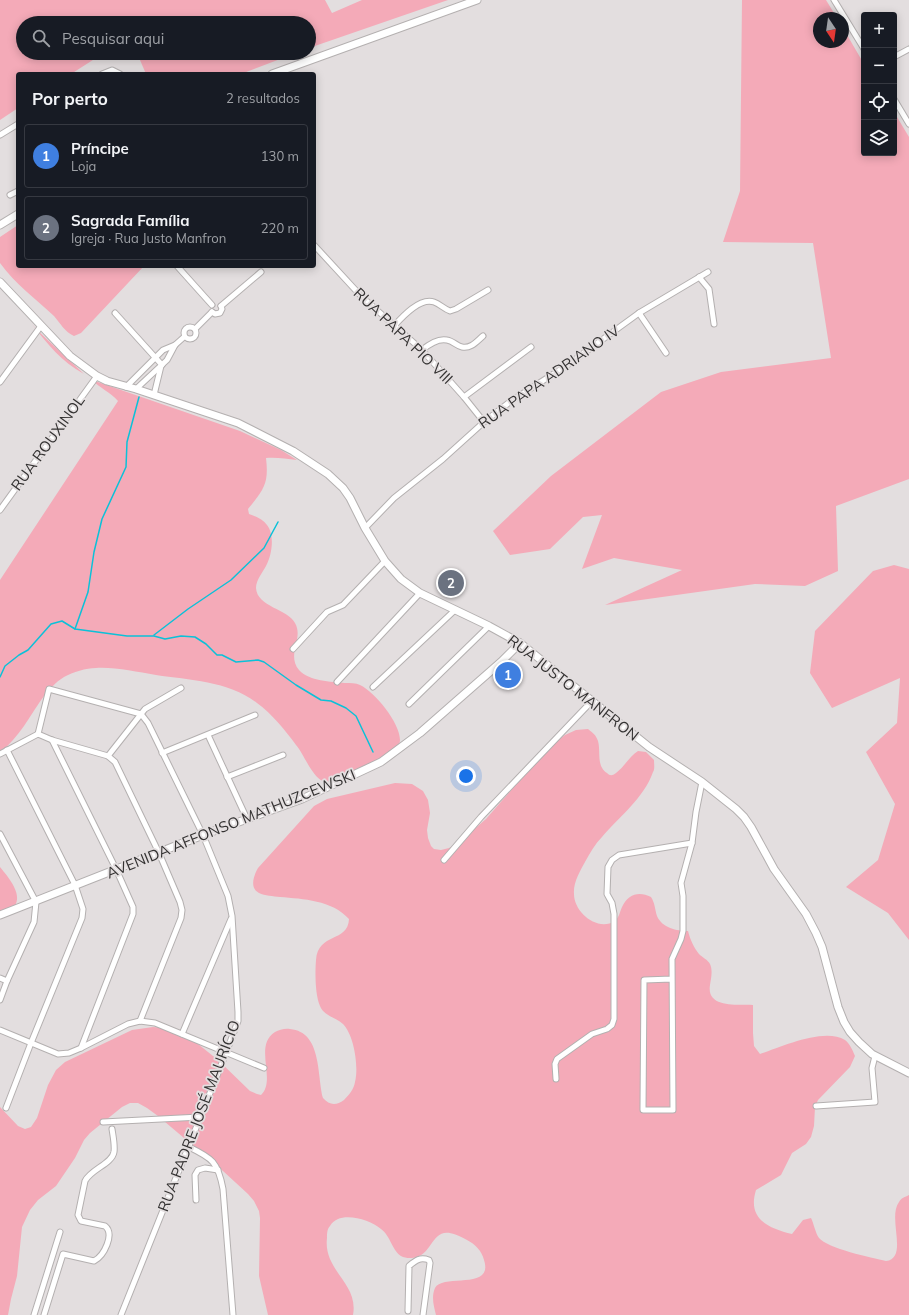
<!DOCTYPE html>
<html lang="pt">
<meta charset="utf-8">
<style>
body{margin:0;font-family:Mulish,sans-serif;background:#20242c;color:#f1f3f6}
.controls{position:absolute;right:12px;top:12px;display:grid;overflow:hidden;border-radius:4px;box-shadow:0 2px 10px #0003}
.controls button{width:36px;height:36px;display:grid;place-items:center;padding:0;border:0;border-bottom:1px solid #363941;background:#171b24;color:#f1f3f6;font:20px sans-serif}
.compass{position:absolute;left:813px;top:12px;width:36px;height:36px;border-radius:50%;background:#171b24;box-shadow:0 2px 10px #0003;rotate:167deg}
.you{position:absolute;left:466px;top:776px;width:14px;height:14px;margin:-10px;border:3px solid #fff;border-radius:50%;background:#1a73e8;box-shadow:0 0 0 6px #1a73e833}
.badge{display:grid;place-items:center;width:26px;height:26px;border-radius:50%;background:#8eb1b8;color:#fff;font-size:13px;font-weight:700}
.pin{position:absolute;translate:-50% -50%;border:2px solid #fff;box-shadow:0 1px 4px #0006}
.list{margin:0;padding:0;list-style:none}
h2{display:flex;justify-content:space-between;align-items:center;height:52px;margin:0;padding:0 16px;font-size:17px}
h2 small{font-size:13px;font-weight:400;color:#9ea1a6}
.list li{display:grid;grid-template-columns:26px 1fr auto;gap:12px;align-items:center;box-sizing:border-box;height:64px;margin:0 8px 8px;padding:0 8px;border:1px solid #363941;border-radius:4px}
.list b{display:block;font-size:15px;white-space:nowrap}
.list p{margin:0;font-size:13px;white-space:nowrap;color:#9ea1a6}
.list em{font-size:13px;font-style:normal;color:#9ea1a6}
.icon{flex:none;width:22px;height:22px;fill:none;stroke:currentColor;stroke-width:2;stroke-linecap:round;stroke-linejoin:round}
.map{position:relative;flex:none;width:909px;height:1315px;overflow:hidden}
.search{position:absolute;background:#171b24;box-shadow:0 2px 10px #0003;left:16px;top:16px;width:300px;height:44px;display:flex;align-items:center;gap:10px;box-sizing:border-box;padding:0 14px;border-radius:22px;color:#9ea1a6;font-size:15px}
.panel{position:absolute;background:#171b24;box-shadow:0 2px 10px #0003;left:16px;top:72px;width:300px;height:196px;border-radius:4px}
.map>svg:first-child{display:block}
</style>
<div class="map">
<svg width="909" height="1315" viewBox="0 0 909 1315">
<rect width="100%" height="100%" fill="#e3dedf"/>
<!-- green -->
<g fill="#f4aab8">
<polygon points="0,0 325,0 332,13 362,0 448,0 309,48 309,23 23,23 23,53 99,53 96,58 71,74 18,74 18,108 0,120"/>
<polygon points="742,0 826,0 837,18 819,18 819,42 843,42 843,28 864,64 864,153 894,153 894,112 909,137 909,479 836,506 838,571 805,586 755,584 605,605 682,570 614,558 582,569 602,515 583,517 550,549 510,555 493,531 551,476 661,392 721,372 831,358 813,243 723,242 740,191"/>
<polygon points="137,53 296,53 241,74 146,74"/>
<path d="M18 225V266H144L81 333 74 336C65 332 60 323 54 316 36 299 15 284 0 263V237Z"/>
<path d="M32 324 37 330 84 374C61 361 48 345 32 324Z"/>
<path d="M92 380 240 431 281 450 297 460C286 459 277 457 266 458 269 484 264 489 248 509L249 514C255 516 263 519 267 525 275 535 272 555 266 566 263 572 256 580 256 588 257 607 288 609 295 623 304 639 286 654 299 670 309 681 331 682 345 683 350 683 356 683 360 685 375 692 400 723 400 740 400 746 394 751 390 755L338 779C333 780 328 783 323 781 312 777 304 754 296 745 285 730 272 714 257 703 229 681 189 680 156 675 136 672 116 667 96 668 86 668 73 672 64 677 46 688 36 709 24 726 17 736 9 745 0 753V580L118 401C110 392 100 388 92 380Z"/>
<polygon points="894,565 909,569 909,940 888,913 846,887 878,860 895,804 866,752 897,723 900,678 832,708 810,673 815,631 873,571"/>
<path d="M588 729C593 733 596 735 598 741 601 752 596 766 607 773 610 776 612 776 616 773 624 767 629 757 638 751L646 752 654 760C654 764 655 769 653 772 644 798 619 817 602 837 595 844 590 853 585 862 580 871 573 883 574 894 574 912 597 932 615 921 619 918 620 911 622 907 628 894 639 891 651 897 655 903 655 910 657 916 662 928 677 931 688 931 690 939 694 948 699 954 702 957 708 960 710 964 713 971 711 978 710 985 706 1009 739 1004 753 1005V1033L754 1046 760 1054C781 1047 824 1027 845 1040 850 1044 852 1049 855 1056L850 1067 818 1100 815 1107 814 1126 811 1137 806 1144 792 1153 781 1175 756 1190C747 1219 768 1228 792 1234L803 1220 811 1218C814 1224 815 1232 819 1238 827 1248 872 1258 886 1261 909 1258 887 1218 899 1202 901 1198 905 1197 909 1195V1315H436C434 1307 431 1297 435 1288 443 1273 494 1291 484 1260 482 1251 475 1244 467 1240 428 1217 438 1255 412 1258 409 1258 406 1258 403 1257 392 1252 391 1236 381 1229 369 1219 339 1210 330 1226 327 1229 327 1234 327 1238 323 1271 359 1283 353 1315H268L259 1276 260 1218 259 1211 254 1201 248 1194 223 1171 158 1116 147 1108 138 1103H130L122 1107 90 1133 84 1140 75 1158 56 1186 38 1200 30 1210 22 1227 17 1276 11 1299 8 1315H0V1107L18 1126 25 1129 31 1127 37 1118 48 1085 56 1070 65 1062 132 1030 153 1027 164 1028 193 1040 218 1060 250 1091 257 1094 261 1095C277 1080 253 1046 275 1032 279 1030 285 1028 290 1029 322 1032 317 1075 323 1098 329 1105 336 1106 344 1100 349 1095 354 1089 355 1082 359 1067 354 1035 343 1024 335 1017 324 1016 320 1006 315 995 315 972 316 960 318 932 348 943 349 919 332 900 303 899 280 897 273 896 265 896 259 893 249 888 254 875 258 868L314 806 327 799 395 783 412 784 423 791 428 800 430 813 427 830 428 838 431 846 434 849 441 850 449 848 457 844 486 819 548 748 565 735 576 730Z"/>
<path d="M0 867C8 877 26 897 12 909 9 912 4 913 0 915Z"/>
</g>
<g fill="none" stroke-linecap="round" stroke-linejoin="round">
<!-- stream -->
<g stroke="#0bc1d8" stroke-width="1.5">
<polyline points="75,629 88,592 94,552 102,519 126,467 127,442 139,397"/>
<polyline points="154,635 188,609 231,580 264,548 278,522"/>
<polyline points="0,677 5,666 19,655 28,650 51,624 62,621 75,629 127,636 154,636 165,639 181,636 195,637 206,644 217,655 222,655 236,662 258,660 264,662 296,685 321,700 331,701 346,708 356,716 373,752"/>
</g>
<!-- street casing -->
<g stroke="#b4b0b0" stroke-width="7">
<g id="street">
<polyline points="834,0 864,49"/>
<polyline points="894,57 909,49"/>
<polyline points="102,74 112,70 120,74"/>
<polyline points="894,99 909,124"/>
<polyline points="0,135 18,124"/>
<polyline points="10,195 18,191"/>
<polyline points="314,245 361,296 422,350 464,397 484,422"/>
<polyline points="177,266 212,305"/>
<polyline points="699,277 709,289 714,324"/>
<polyline points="221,306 261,272"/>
<polyline points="212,312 215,314 220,313 222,309 221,306"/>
<polyline points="115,313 162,365"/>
<polyline points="639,313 666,353"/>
<path d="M394 326C402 317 420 297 434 302 440 304 444 309 450 311L456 309 488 290"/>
<circle cx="190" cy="333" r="6"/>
<polyline points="195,329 212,312"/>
<path d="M422 350C428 345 438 338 447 340 453 341 457 346 462 347 471 349 477 341 483 336"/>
<polyline points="0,382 41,326"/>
<polyline points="126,387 163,350 175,345"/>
<polyline points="136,389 167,360 175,345 184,337"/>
<polyline points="154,395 161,366"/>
<polyline points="464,397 531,347"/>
<polyline points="0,510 97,376"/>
<polyline points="365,528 394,498 443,459 484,422 511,401 566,366 639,313 708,272"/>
<polyline points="293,649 327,612 343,605 385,561"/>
<polyline points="337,682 420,593"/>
<polyline points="373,687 455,610"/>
<polyline points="409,704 489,626"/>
<polyline points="38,734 52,740 108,756 115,762 159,853 180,902 182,910 181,918 140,1021"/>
<polyline points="38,734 49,689 141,714"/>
<polyline points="208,735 247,819"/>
<polyline points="52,740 116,869 133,907 133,914 81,1048"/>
<polyline points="162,753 255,715"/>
<polyline points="0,754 38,734"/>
<polyline points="108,756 145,709 181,688"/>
<polyline points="227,777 283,755"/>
<polyline points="0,834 36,902 34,922 7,981 0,1000"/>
<polyline points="444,860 481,817 592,701"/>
<polyline points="0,978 7,981"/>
<polyline points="672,979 644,980 643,1110 673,1110 672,959 681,939 683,931 683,896 681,883 692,843 696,812 702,782"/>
<polyline points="0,1030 58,1054 69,1053 81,1048 128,1024 140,1021 155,1023 264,1068"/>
<polyline points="182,1034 231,919"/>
<polyline points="556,1079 555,1064 557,1059 592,1034 607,1029 612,1025 614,1019 614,914 612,903 607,894 608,867 612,860 619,855 692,843"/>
<polyline points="816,1106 875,1102 872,1068 875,1056"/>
<polyline points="6,1108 31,1043 82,918 83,909 75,885 7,750"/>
<polyline points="103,1122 200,1117"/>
<path d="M189 1147C212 1158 218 1162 223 1189L233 1315"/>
<polyline points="196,1200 195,1175 198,1170 205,1168 218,1170"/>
<path d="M408 1311 409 1266C416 1260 420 1257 429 1260L430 1263 423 1315"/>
<polyline points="34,1315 60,1232"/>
<path d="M44 1315 63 1254 94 1261C104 1256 115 1234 105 1226L81 1221 78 1215 85 1181C91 1169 112 1164 114 1152 115 1145 113 1136 112 1129"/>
<polyline points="121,1315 226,1053 238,1021 238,1012 232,916 228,896 203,835 148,723 141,714"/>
</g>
</g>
<!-- secondary casing -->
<g stroke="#b4b0b0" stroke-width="9">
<g id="secondary">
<polyline points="272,74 477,0"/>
<polyline points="0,225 18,214"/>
<polyline points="0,282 70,356 97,376 107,381 136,389 238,423 293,451 328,474 343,488 350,498 365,528 385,561 401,579 420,593 489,626 520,643 649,747 702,782 736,809 744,817 751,827 774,869 806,914 816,933 822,947 838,1007 844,1022 850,1032 859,1042 872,1054 909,1073"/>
<polyline points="0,915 203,835 302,799 381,762 420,733 501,662 520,643"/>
</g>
</g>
<!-- street -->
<use href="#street" stroke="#fff" stroke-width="5"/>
<!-- secondary -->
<use href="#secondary" stroke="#fff" stroke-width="7"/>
</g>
<g text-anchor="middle" stroke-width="3.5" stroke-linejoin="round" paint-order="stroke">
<!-- street labels -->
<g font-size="15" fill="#343232" stroke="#e3dedf">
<text transform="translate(403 336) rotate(44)" y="5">RUA PAPA PIO VIII</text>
<text transform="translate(549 377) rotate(-35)" y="5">RUA PAPA ADRIANO IV</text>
<text transform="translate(48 443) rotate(-54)" y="5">RUA ROUXINOL</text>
<text transform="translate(573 688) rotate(38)" y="5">RUA JUSTO MANFRON</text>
<text transform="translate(231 824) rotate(-22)" y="5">AVENIDA AFFONSO MATHUZCEWSKI</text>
<text transform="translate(199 1116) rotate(-69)" y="5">RUA PADRE JOSÉ MAURÍCIO</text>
</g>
</g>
</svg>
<div class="controls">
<button>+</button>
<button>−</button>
<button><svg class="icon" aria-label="locate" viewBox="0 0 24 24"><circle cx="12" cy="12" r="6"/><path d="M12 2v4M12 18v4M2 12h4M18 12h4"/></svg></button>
<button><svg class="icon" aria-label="layers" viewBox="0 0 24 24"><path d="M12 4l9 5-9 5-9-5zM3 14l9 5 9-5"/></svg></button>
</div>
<svg class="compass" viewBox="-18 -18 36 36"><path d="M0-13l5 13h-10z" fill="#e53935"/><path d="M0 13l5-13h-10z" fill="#9ea1a6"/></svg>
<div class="you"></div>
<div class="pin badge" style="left:508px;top:675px;background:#3f7fe0">1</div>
<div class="pin badge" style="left:451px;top:583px;background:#6b7280">2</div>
<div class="search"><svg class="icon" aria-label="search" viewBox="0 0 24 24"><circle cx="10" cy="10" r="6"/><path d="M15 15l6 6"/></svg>Pesquisar aqui</div>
<section class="panel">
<h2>Por perto<small>2 resultados</small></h2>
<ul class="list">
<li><span class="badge" style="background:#3f7fe0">1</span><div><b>Príncipe</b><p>Loja</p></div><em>130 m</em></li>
<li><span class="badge" style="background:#6b7280">2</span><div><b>Sagrada Família</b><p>Igreja · Rua Justo Manfron</p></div><em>220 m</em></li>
</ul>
</section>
</div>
